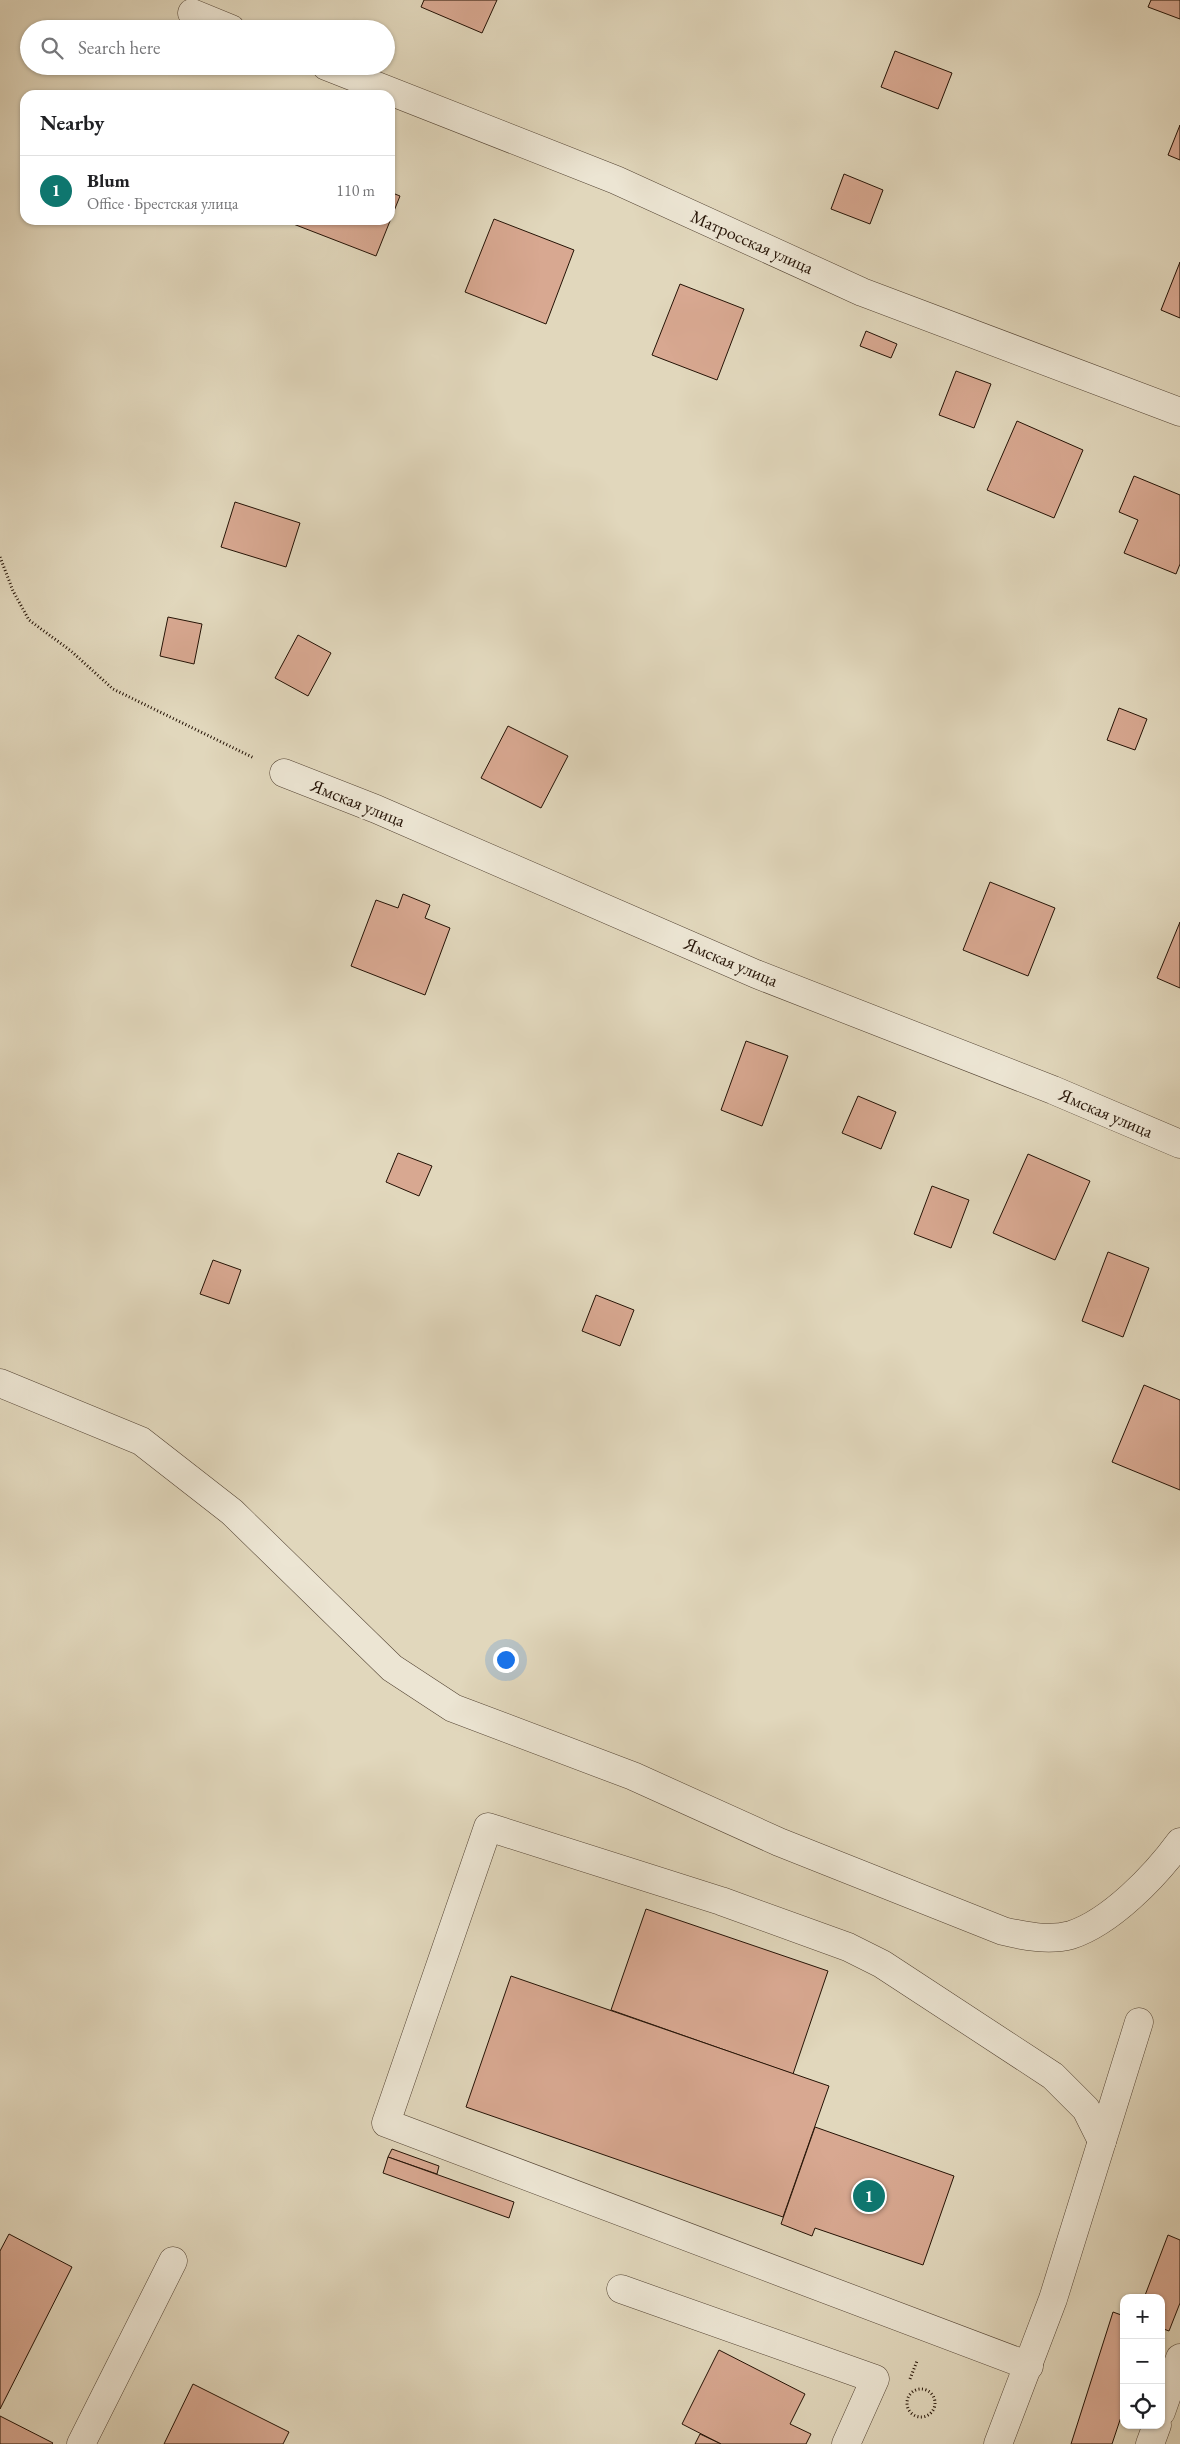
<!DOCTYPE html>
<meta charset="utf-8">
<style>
body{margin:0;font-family:"EB Garamond",serif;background:#f6f6f6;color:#202124}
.controls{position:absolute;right:15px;bottom:15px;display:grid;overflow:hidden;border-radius:10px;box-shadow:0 1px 4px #0004}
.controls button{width:45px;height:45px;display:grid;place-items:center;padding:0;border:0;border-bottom:1px solid #e0e0e0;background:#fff;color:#202124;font:25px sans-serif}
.you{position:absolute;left:505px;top:1659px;width:18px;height:18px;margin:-12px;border:4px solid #fff;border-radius:50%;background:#1a73e8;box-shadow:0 0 0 8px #1a73e833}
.badge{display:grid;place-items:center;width:32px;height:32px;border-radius:50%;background:#0f766e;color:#fff;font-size:16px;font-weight:700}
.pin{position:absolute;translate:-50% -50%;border:2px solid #fff;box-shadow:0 1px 5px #0006}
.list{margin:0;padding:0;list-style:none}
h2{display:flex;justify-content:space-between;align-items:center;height:65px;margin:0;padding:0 20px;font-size:21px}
h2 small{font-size:16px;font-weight:400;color:#757577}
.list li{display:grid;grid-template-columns:32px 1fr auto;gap:15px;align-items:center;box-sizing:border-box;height:70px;padding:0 20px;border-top:1px solid #e0e0e0}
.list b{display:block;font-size:19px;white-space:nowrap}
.list p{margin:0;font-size:16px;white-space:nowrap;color:#757577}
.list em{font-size:16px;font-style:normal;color:#757577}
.icon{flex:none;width:28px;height:28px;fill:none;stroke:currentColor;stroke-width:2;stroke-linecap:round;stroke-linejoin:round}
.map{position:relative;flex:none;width:1180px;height:2444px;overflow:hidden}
.search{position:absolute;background:#fff;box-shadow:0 1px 4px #0004;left:20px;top:20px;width:375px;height:55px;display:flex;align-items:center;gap:12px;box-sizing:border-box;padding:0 18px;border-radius:28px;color:#757577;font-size:19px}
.panel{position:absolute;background:#fff;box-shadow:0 1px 4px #0004;left:20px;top:90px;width:375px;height:135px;border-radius:15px}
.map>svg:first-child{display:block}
</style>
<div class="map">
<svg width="1180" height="2444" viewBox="0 0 1180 2444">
<rect width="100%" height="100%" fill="#e1d7bc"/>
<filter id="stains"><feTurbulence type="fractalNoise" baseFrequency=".004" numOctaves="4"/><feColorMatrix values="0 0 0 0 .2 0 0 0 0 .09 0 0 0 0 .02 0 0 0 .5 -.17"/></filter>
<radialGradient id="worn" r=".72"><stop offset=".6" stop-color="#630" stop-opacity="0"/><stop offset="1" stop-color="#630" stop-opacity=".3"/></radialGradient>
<!-- building -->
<g fill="#d8a891" stroke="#241205">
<polygon points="424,0 497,0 482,33 421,7"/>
<polygon points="1151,0 1180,0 1180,19 1148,7"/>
<polygon points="895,51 952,73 938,109 881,87"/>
<polygon points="1180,125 1180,160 1168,155"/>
<polygon points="844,174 883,190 870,224 831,209"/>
<polygon points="390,192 400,196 376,256 283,220 390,220"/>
<polygon points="494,219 574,250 546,324 465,292"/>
<polygon points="1180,262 1180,318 1161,310"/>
<polygon points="680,284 744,309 717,380 652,355"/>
<polygon points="866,331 897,344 891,358 860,346"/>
<polygon points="956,371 991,384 974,428 939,415"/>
<polygon points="1017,421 1083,450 1054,518 987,490"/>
<polygon points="1134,476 1180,495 1180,564 1176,574 1124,553 1138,520 1119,512"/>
<polygon points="235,502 300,523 286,567 221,547"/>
<polygon points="168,617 202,624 194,664 160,656"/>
<polygon points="298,635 331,653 308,696 275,678"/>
<polygon points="1119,708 1147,719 1135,750 1107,740"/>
<polygon points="508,726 568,756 541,808 481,778"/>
<polygon points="990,882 1055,908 1028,976 963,950"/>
<polygon points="403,894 430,905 425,918 450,928 425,995 351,966 376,900 398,908"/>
<polygon points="1180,922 1180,988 1157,978"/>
<polygon points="746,1041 788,1056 762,1126 721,1110"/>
<polygon points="858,1096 896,1112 881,1149 842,1133"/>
<polygon points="398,1153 432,1166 419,1196 386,1182"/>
<polygon points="1028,1154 1090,1181 1055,1260 993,1233"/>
<polygon points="932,1186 969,1200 951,1248 914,1234"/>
<polygon points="1108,1252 1149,1268 1123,1337 1082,1321"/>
<polygon points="213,1260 241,1270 229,1304 200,1294"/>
<polygon points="596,1295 634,1310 620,1346 582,1331"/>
<polygon points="1144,1385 1180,1400 1180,1490 1112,1462"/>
<polygon points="646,1909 828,1971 793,2074 611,2010"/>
<polygon points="511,1976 829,2086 783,2217 466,2107"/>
<polygon points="815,2127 954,2176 923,2265 815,2228 812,2236 781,2224"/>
<polygon points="392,2149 439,2166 437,2174 388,2157"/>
<polygon points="388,2157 514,2202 509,2218 383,2173"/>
<polygon points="9,2234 72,2267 0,2409 0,2251"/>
<polygon points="1168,2235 1180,2240 1180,2303 1169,2331 1161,2328 1161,2298 1144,2298"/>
<polygon points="1113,2312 1124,2316 1124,2408 1112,2444 1071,2444"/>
<polygon points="719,2350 805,2394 790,2424 811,2434 806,2444 721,2444 682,2424"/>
<polygon points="193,2384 289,2432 283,2444 164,2444"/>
<polygon points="0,2416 53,2443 52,2444 0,2444"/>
<polygon points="700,2434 721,2444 695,2444"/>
</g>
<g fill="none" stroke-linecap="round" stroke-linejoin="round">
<!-- minor casing -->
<g stroke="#534333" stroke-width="29">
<g id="minor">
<polyline points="192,13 231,29"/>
<polyline points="326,66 616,180 862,292 1180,412"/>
<polyline points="284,773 376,809 756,974 1053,1090 1180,1144"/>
<path d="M0 1383 141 1441 232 1512 392 1668 453 1708 633 1776 779 1842 1003 1931C1024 1936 1049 1941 1071 1935 1111 1922 1155 1876 1180 1842"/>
<polyline points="621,2289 875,2379 846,2444"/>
<polyline points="1029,2366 386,2123 488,1827 721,1901 848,1947 882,1964 1053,2076 1086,2109 1102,2141"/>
<polyline points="1161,2412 1180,2358"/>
<polyline points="81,2444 173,2261"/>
<polyline points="998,2444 1053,2299 1139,2022"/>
<polyline points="1150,2444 1157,2425"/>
</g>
</g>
<!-- path -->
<g stroke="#241205" stroke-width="3" stroke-dasharray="1 2.5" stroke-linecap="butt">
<polyline points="0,557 13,591 29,620 71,651 113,689 254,758"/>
<polyline points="910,2379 917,2361"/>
<circle cx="921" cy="2403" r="14"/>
</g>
<!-- minor -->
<use href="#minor" stroke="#ece5d3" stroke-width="28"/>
</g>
<g text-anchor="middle" stroke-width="5" stroke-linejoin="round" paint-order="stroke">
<!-- street labels -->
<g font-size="18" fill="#241205" stroke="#ece5d3">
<text transform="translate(752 242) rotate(24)" y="6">Матросская улица</text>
<text transform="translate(358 803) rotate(22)" y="6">Ямская улица</text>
<text transform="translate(731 962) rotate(23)" y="6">Ямская улица</text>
<text transform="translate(1106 1113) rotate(23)" y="6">Ямская улица</text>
</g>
</g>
<rect width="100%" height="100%" filter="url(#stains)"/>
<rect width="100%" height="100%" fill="url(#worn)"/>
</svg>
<div class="controls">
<button>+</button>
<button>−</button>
<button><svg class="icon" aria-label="locate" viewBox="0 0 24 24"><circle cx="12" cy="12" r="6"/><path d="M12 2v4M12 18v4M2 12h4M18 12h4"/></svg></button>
</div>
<div class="you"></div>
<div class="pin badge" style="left:869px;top:2196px">1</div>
<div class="search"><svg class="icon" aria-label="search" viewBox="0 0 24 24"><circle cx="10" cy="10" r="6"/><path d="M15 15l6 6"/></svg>Search here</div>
<section class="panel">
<h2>Nearby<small></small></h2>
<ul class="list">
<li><span class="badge">1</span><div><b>Blum</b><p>Office · Брестская улица</p></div><em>110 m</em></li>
</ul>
</section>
</div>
